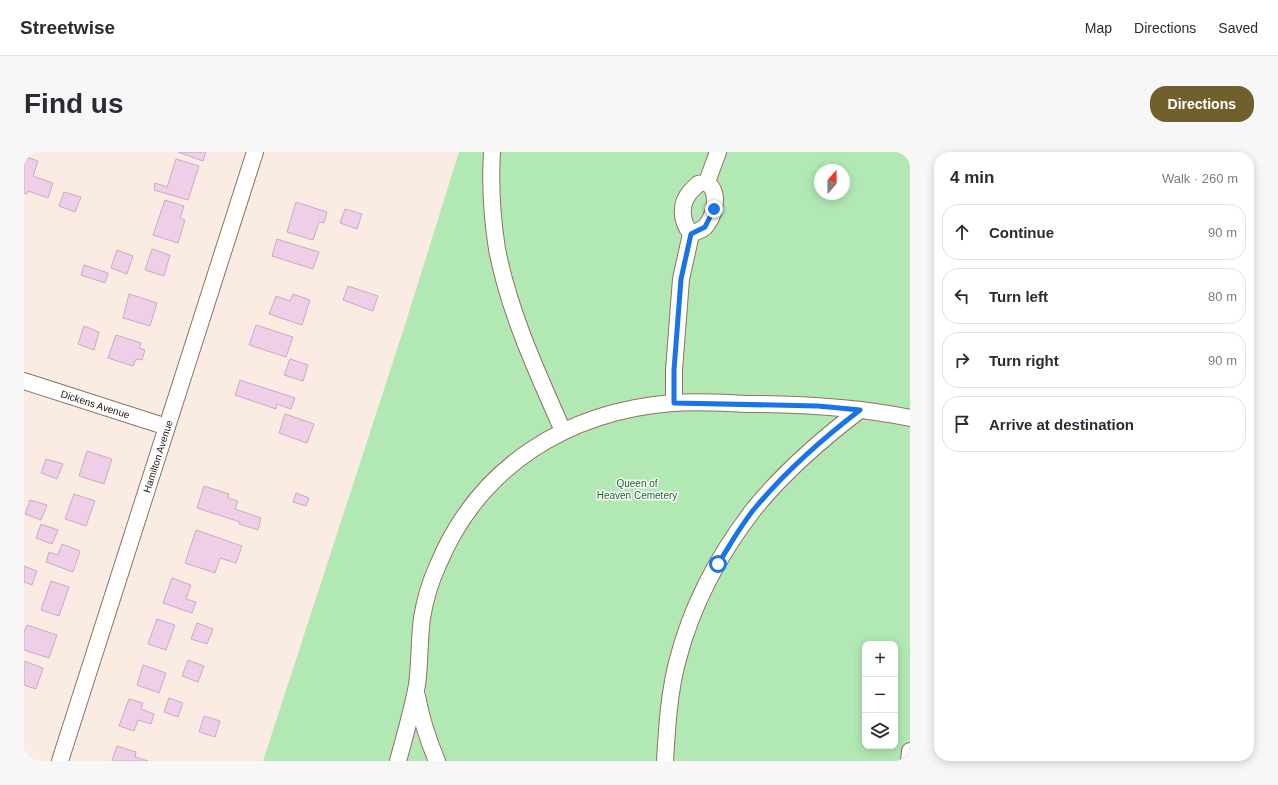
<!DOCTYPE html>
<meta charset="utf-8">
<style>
body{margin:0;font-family:Arial,sans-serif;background:#f7f7f7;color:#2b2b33}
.controls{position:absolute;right:12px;bottom:12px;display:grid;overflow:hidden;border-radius:8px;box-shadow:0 2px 10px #0003}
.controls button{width:36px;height:36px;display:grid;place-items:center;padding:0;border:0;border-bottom:1px solid #e1e1e2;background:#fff;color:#2b2b33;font:20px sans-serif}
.compass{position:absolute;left:790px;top:12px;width:36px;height:36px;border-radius:50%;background:#fff;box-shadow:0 2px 10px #0003;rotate:20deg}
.stop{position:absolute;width:12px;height:12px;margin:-9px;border:3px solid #1a73e8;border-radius:50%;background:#fff}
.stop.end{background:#1a73e8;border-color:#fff;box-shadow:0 1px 4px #0008}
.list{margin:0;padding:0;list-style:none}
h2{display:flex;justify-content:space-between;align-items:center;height:52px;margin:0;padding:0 16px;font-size:17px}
h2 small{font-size:13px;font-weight:400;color:#7c7c81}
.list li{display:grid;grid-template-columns:26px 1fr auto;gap:12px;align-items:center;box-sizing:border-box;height:56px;margin:0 8px 8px;padding:0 8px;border:1px solid #e1e1e2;border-radius:16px}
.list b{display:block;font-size:15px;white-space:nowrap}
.list em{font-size:13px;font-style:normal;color:#7c7c81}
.icon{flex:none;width:22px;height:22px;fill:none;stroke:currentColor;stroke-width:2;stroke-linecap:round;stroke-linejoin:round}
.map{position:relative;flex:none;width:886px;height:609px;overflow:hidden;border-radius:16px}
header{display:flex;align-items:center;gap:24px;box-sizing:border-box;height:56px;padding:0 20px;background:#fff;border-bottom:1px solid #e1e1e2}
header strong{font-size:19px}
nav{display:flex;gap:22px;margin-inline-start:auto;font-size:14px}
.intro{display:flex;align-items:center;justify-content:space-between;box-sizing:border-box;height:96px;padding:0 24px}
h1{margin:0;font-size:28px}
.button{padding:10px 18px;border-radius:16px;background:#71602e;color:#fff;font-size:14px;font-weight:700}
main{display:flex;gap:24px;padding:0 24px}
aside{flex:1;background:#fff;border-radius:16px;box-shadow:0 2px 10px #0003}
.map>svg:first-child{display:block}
</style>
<header>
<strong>Streetwise</strong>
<nav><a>Map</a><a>Directions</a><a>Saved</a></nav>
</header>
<div class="intro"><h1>Find us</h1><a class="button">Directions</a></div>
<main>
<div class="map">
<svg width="886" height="609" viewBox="0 0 886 609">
<rect width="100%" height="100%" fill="#faebe3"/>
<!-- green -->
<path fill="#b1e8b4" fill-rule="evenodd" d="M435 0H886V609H239L381 173ZM796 18H820V42H796ZM841 492H871V594H841Z"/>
<!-- building -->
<g fill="#efcfe7" stroke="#caabc3">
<polygon points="154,0 182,0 179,9"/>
<polygon points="0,4 14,9 9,24 29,31 24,46 4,39 3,42 0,41"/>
<polygon points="152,7 175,14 164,48 130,38 131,31 143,35"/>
<polygon points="40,40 57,45 51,60 35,54"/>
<polygon points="141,48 160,54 156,66 161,68 154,91 129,83"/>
<polygon points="272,50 303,60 300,71 295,70 289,88 263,80"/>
<polygon points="321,57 338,62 333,77 316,71"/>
<polygon points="253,87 295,100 289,117 248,104"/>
<polygon points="128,97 146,103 140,124 121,118"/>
<polygon points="93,98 109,104 103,122 87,116"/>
<polygon points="60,113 84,121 81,131 57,123"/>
<polygon points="324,134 354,144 349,159 319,148"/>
<polygon points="105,142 133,151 126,174 99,166"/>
<polygon points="269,142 286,148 278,173 245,162 252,144 266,149"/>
<polygon points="232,173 269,185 262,205 225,193"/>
<polygon points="60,174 75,180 70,198 54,192"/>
<polygon points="92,183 117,191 115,196 121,198 118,208 112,207 109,214 84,206"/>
<polygon points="266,207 284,213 279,229 260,223"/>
<polygon points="216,228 271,246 267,257 253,252 252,257 211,243"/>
<polygon points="261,262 290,272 283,291 255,281"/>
<polygon points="63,299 88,307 80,332 55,324"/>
<polygon points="22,307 39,312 33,327 17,321"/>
<polygon points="180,334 205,342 204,346 214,349 211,357 237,366 234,378 215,372 216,370 173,356"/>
<polygon points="272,341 285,346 282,354 269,350"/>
<polygon points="50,342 71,349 62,374 41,367"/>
<polygon points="6,348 23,353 17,368 1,362"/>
<polygon points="17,372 34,378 28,392 12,386"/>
<polygon points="172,378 218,394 212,411 196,406 191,421 161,411"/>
<polygon points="38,392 56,399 49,420 22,410 25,400 34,403"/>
<polygon points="0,414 13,419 8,433 0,430"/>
<polygon points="148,426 167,433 162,447 172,450 168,461 139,451"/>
<polygon points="27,429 45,435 35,464 17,458"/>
<polygon points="133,467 151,473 142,498 124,492"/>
<polygon points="173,471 189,477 183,492 167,487"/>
<polygon points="3,473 33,483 25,506 0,498 0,480"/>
<polygon points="164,508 180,514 174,530 158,524"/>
<polygon points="0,509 19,516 12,537 0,533"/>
<polygon points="119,513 142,521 135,541 113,533"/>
<polygon points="145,546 159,551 154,565 140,560"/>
<polygon points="105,547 119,551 117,557 130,562 127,572 114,568 110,579 95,574"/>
<polygon points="180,564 196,569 191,585 175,580"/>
<polygon points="93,594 112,600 111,605 124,609 88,609"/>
</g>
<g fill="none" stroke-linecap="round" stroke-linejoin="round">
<!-- minor casing -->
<g stroke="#91715f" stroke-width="18">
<g id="minor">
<path d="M468 0C466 32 468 65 473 97 485 160 513 220 539 279"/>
<path d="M667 82C672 80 678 78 681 75 689 66 694 49 689 38 688 35 685 33 683 30"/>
<path id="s1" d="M0 229 143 275"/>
<path d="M650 251V218L657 127 667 82C657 69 655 52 667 39 669 37 672 34 674 32 677 31 681 31 683 30L694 0"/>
<path d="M393 544C397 566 404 588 413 609"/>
<path id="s2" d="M36 609 231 0"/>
<path d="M374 609C381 584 388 559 393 533 396 511 395 488 398 466 401 448 406 430 414 413 455 314 544 259 649 251 673 249 699 251 723 252 778 252 832 255 886 266"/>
<path d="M641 609C643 575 645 540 654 507 668 453 696 401 730 357 760 320 798 287 836 258"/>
<polyline points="885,609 886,599"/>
</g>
</g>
<!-- minor -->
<use href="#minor" stroke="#fff" stroke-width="16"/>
</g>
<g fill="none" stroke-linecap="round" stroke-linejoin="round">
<!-- route -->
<path stroke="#1a73e8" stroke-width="5" d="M690 57 681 75 667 82 657 127 650 218V251L794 254 836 258C798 287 762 319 731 356 717 373 706 393 694 412"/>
</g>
<g text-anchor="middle" stroke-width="3" stroke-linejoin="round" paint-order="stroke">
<!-- street labels -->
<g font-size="10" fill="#21150d" stroke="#fcfcfc">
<text dy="4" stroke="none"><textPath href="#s1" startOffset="75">Dickens Avenue</textPath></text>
<text dy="4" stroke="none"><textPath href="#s2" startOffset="320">Hamilton Avenue</textPath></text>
</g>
<!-- park labels -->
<g font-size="10" fill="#1a6627" stroke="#fcfcfc">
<text x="613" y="335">Queen of<tspan x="613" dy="12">Heaven Cemetery</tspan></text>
</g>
</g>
</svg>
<div class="controls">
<button>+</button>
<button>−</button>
<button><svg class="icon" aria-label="layers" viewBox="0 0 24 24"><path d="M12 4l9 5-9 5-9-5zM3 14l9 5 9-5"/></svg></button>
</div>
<svg class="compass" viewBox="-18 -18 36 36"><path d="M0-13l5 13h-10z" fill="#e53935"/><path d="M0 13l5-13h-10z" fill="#7c7c81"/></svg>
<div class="stop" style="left:694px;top:412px"></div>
<div class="stop end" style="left:690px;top:57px"></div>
</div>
<aside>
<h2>4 min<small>Walk · 260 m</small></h2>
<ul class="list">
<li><svg class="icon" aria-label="ahead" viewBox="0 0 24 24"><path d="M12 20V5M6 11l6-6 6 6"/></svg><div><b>Continue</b></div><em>90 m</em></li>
<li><svg class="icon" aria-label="left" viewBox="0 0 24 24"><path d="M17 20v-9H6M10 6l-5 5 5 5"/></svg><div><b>Turn left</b></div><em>80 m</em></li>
<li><svg class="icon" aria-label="right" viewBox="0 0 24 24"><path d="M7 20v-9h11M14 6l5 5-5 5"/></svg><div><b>Turn right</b></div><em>90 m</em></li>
<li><svg class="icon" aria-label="arrive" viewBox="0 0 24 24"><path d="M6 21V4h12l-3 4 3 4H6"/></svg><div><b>Arrive at destination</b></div></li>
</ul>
</aside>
</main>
